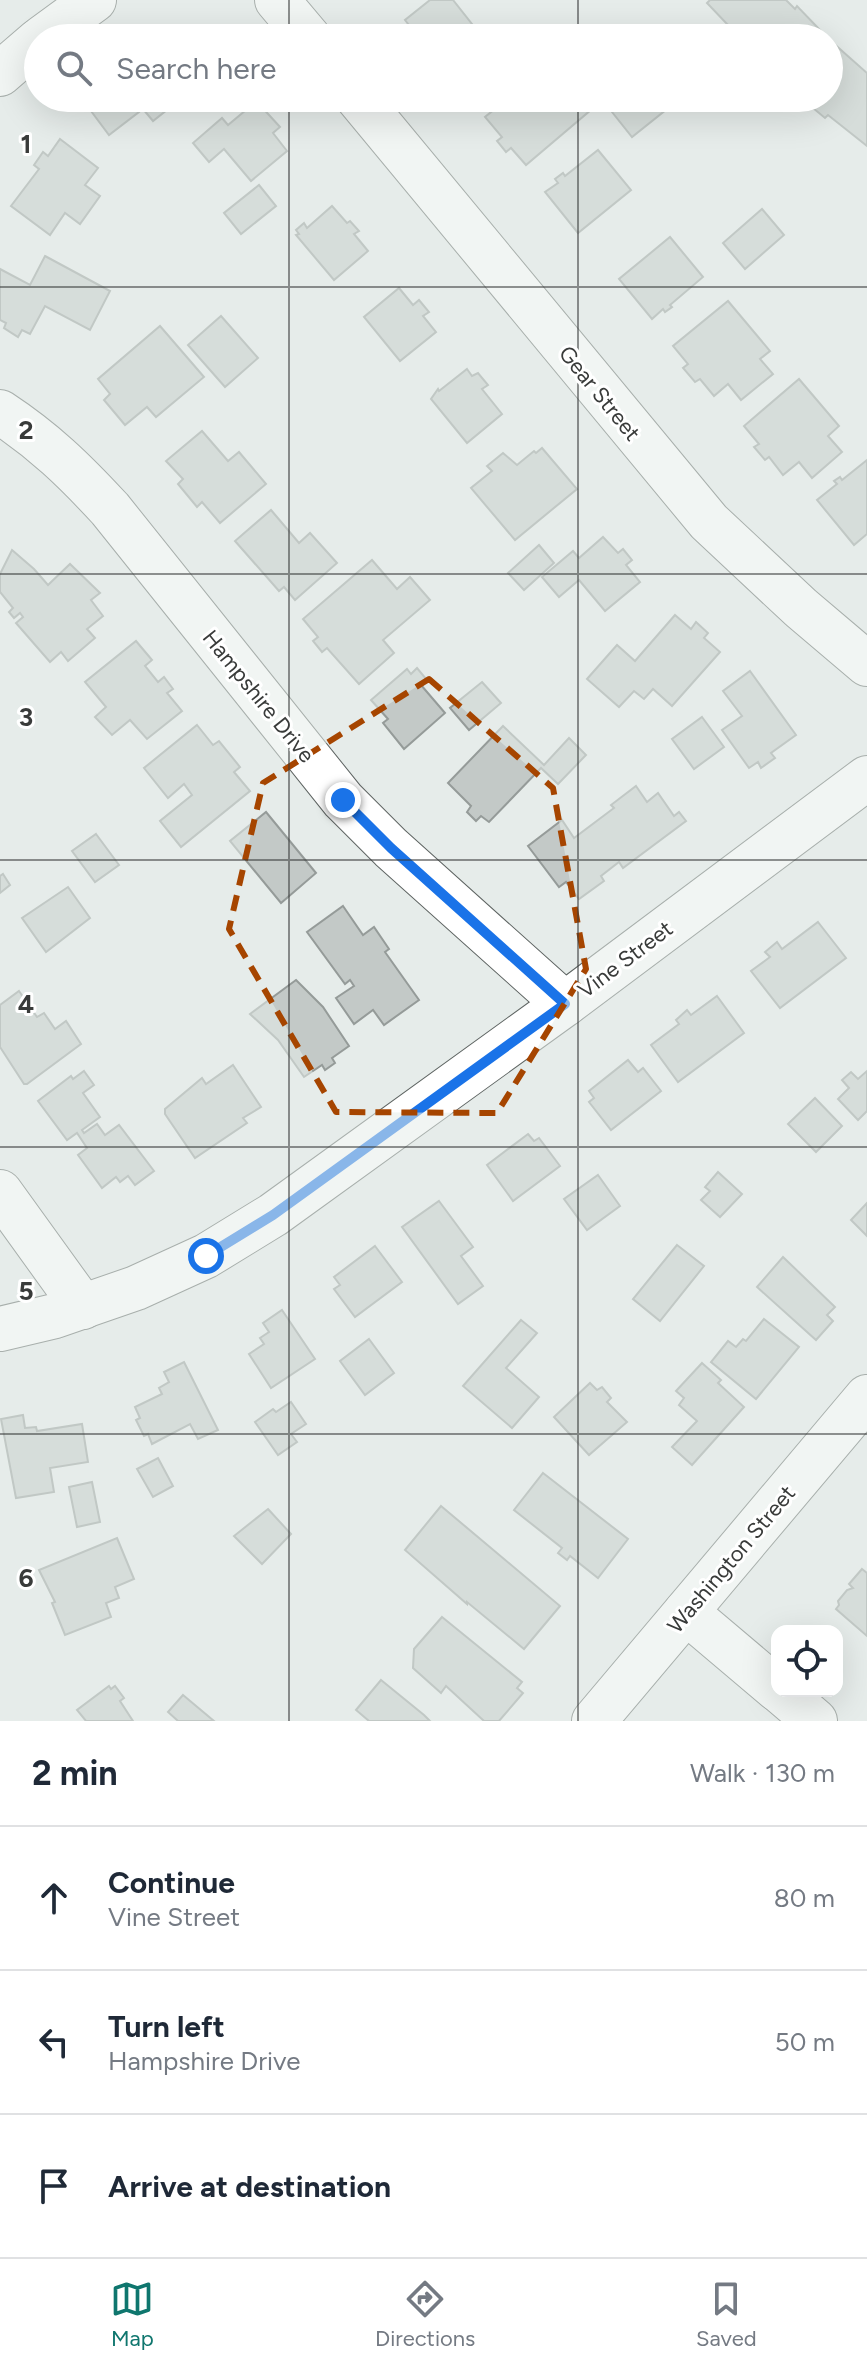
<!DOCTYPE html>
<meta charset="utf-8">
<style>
body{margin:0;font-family:Figtree,sans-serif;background:#f2f2f3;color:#1f2937}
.controls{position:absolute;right:24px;bottom:24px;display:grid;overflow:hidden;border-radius:16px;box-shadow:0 8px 32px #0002}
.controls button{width:72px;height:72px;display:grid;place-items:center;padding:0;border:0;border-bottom:2px solid #e0e1e3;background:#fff;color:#1f2937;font:40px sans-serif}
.stop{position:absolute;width:24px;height:24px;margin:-18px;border:6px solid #1a73e8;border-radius:50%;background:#fff}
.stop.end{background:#1a73e8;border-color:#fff;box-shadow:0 2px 8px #0008}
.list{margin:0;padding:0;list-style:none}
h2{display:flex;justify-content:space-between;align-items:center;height:104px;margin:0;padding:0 32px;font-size:34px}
h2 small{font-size:26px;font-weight:400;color:#747a83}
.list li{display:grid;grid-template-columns:52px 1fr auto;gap:24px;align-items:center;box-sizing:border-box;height:144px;padding:0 32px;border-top:2px solid #e0e1e3}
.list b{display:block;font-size:30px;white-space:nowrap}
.list p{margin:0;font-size:26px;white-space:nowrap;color:#747a83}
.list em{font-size:26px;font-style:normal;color:#747a83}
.icon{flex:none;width:44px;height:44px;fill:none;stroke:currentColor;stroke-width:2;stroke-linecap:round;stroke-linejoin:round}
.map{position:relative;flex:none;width:867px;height:1721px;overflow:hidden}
.search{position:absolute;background:#fff;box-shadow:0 8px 32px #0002;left:24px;right:24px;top:24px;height:88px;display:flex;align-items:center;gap:20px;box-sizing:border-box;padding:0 28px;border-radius:44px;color:#747a83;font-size:30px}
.sheet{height:536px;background:#fff}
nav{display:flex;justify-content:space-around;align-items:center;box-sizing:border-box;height:112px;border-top:2px solid #e0e1e3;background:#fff;font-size:22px;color:#747a83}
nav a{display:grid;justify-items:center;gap:4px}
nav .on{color:#0f766e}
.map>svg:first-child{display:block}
</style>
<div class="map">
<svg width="867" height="1721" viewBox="0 0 867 1721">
<rect width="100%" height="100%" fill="#e6ecea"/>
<!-- building -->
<g fill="#c3c9c7" stroke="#959b99" stroke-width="2">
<polygon points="430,0 453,0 480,34 488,28 496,38 419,38 405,20"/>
<polygon points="710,0 786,0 795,9 797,6 821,31 814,38 737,38 726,27 728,25 707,3"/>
<polygon points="832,42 867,73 867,146 828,115 825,118 801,98 829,98 829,46"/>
<polygon points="99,98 182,98 153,121 143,109 109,135 88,107"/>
<polygon points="496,98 534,98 537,102 542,98 583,98 592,109 526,165 511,148 506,152 497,141 502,137 485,117 501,104"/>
<polygon points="629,98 666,98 672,105 632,137 612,112"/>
<polygon points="259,104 280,127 273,133 287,151 251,181 224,149 209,162 193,143 222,118 228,125 252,105 254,108"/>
<polygon points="60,139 98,168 85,185 100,196 80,224 65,213 50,235 11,206 39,169 34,165 43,152 48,156"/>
<polygon points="598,150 631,190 578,233 545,192 558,183 555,179 563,173 565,176"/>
<polygon points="259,185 276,206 241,234 224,213"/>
<polygon points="332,206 347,223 350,221 359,231 354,234 368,251 334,280 296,235 299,234 296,230 304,223 307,228"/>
<polygon points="762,209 784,235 745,269 723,243"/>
<polygon points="670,237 703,277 670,305 672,307 665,312 663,309 652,319 619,279"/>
<polygon points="45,256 110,291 90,330 45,306 30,334 22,330 18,337 4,328 6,323 0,320 0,269 30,285"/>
<polygon points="399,288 413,305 419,300 429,312 423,316 436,332 400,361 364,317"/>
<polygon points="728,301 770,351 760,359 773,374 741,400 728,384 714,396 700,379 695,382 683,368 688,364 673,346"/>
<polygon points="221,316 258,358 225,387 188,345"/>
<polygon points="160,326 204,377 156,417 147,407 125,425 104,400 110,394 98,379"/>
<polygon points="467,369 472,376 478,373 488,385 482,389 502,414 467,443 431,399 438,389 439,391"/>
<polygon points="799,379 839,426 828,436 842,452 812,478 799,462 783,475 769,457 765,460 754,447 759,444 744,426"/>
<polygon points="202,431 228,461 239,452 266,484 220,523 202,502 197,507 178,484 183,479 166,461"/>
<polygon points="542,448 577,489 515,540 471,488 492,471 487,466 503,453 517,465 534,451 536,453"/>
<polygon points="867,460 867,534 854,545 817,500 837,484 834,481 840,477 842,480"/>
<polygon points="271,510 299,543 310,533 337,563 295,600 284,587 279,591 235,541"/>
<polygon points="603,537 618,553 623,549 632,560 626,565 640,582 605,611 579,580 559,597 542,577 573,551 579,558"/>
<polygon points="539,545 554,563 524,590 508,573"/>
<polygon points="12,550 34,569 48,585 70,564 100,593 91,600 103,616 87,629 95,638 68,661 61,652 50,662 16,623 23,617 20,613 14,618 9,612 13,608 0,592 0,574"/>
<polygon points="372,560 397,589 410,577 430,600 383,640 394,653 359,684 327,648 322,652 313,641 318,637 303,619"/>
<polygon points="675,615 691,629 696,622 708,633 704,638 720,652 672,706 653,689 644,699 634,691 619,707 587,679 617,645 635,661"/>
<polygon points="136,641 152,660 145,666 158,682 164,677 173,689 167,693 182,711 147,739 130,720 112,735 95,717 106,707 85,682"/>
<polygon points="417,668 427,680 421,685 445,713 404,749 383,723 388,719 371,700 407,669 411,674"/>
<polygon points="750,671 796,735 771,753 775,758 761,768 758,762 749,768 722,730 742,716 723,691"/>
<polygon points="482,682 501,703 469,730 450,708"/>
<polygon points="702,717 724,747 694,769 672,739"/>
<polygon points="197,725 213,745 219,741 240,767 234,772 250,791 181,847 160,821 192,795 184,784 168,798 144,768"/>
<polygon points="503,726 544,765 569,738 586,755 558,784 541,768 489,822 481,816 476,821 467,812 471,806 448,783"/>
<polygon points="636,786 647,802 658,793 674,816 679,812 686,821 623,868 619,862 601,876 604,881 579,899 566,882 559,887 528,846 562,820 574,838 614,808 611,805"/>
<polygon points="266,812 316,873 281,903 230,841"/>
<polygon points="96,834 119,865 95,882 72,851"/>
<polygon points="3,874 10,885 0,893 0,876"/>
<polygon points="68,887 90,918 46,952 22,918"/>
<polygon points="343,906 363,935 374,927 389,949 385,952 419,1000 384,1025 373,1010 354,1024 336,998 354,986 350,980 345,984 307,932"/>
<polygon points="818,922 846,958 780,1008 751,971 770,957 765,952 777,942 782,949"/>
<polygon points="296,980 323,1007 349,1046 332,1058 335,1063 325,1070 322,1065 304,1077 278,1040 250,1014"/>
<polygon points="19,991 37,1017 44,1013 55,1029 66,1021 81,1044 27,1084 24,1084 0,1047 0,1005"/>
<polygon points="717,996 744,1033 678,1082 651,1045 679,1024 676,1020 687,1010 691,1015"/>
<polygon points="628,1060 638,1072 643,1068 661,1091 611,1130 589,1102 594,1098 589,1091"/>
<polygon points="233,1065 261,1107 243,1118 247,1123 195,1158 165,1114 165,1109 202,1078 206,1084"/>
<polygon points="84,1071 94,1085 83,1093 100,1117 82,1130 84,1133 97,1124 105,1135 119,1125 154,1171 135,1185 128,1176 120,1182 116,1177 102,1188 78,1155 87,1148 77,1133 67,1140 38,1101 71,1076 73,1079"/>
<polygon points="867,1071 867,1111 858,1120 838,1099 849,1088 842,1080 851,1072 858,1079"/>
<polygon points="815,1098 842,1126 816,1152 788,1124"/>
<polygon points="528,1134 534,1141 539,1138 560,1166 513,1201 487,1165"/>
<polygon points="718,1172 742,1194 720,1217 701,1200 710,1191 705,1187"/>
<polygon points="598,1175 620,1206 587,1230 564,1199"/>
<polygon points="439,1201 473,1247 461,1256 483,1286 458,1304 402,1227"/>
<polygon points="867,1203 867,1236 851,1220"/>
<polygon points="677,1245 704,1266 660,1321 633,1299"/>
<polygon points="375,1246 402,1282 355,1317 334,1289 340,1285 334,1277"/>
<polygon points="783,1257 835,1307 827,1315 833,1321 816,1340 757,1287"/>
<polygon points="282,1310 315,1359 271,1388 249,1354 264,1344 260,1338 269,1332 263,1323"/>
<polygon points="764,1319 799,1347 756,1399 711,1362 728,1341 736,1347 743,1339 746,1341"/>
<polygon points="521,1320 537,1333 506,1368 539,1397 512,1428 463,1386"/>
<polygon points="369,1339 394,1373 365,1395 340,1361"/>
<polygon points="184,1362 218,1430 198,1439 190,1424 152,1444 148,1434 144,1436 136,1420 140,1418 135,1407 162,1394 159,1388 169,1382 164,1372"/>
<polygon points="702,1363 721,1380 718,1383 744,1407 692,1465 672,1447 697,1421 679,1405 684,1398 676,1391"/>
<polygon points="590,1383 597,1390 602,1387 611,1398 607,1402 627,1422 589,1455 554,1417"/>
<polygon points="291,1402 306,1424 291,1434 297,1442 278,1455 255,1422 273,1409 276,1412"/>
<polygon points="23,1415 25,1428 36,1427 37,1431 82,1424 88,1462 50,1468 54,1492 16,1498 1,1419"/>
<polygon points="158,1458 173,1486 153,1497 137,1469"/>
<polygon points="543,1473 628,1539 598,1578 570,1556 567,1560 558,1553 562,1548 514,1510"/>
<polygon points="92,1482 100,1522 77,1527 69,1487"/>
<polygon points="441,1506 560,1606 524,1649 467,1602 467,1604 405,1550"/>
<polygon points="268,1509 291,1534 262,1564 234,1536"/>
<polygon points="117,1538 134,1579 115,1587 119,1598 106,1603 111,1617 65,1635 52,1603 55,1602 39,1570"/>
<polygon points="862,1569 867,1573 867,1636 836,1609 839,1605 838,1601 847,1590 853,1588 849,1584"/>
<polygon points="442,1617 522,1682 517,1688 523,1693 499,1721 484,1721 446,1686 441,1693 413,1668 414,1649"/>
<polygon points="381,1680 424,1715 430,1721 369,1721 356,1710"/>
<polygon points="109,1686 111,1689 115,1686 124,1698 120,1701 133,1721 86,1721 77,1710"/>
<polygon points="183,1695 214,1721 178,1721 168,1712"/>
</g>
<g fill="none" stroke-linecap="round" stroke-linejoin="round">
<!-- street casing -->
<g stroke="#5e6462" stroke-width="46">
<g id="street">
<polyline points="277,0 309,38"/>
<polyline points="42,38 94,0"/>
<polyline points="0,74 38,41"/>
<polyline points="358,98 709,522 801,608 867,664"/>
<path d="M0 412C44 441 74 470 110 509L343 800 391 848 565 1004"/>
<polyline points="0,1192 83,1307"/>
<polyline points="0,1329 55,1316 136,1288 206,1256 273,1215 565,1004 867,778"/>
<polyline points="686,1612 777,1689"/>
<polyline points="780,1691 815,1721"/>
<polyline points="594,1721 867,1397"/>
</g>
</g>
<!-- street -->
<use href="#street" stroke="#fff" stroke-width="44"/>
</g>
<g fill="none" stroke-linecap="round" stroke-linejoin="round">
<!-- route -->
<polyline stroke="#1a73e8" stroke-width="10" points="206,1256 273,1215 565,1004 391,848 343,800"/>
</g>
<!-- marked area -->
<path d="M0 0H867V1721H0ZM429 679 553 788 586 969 497 1113 336 1112 229 929 263 783Z" fill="#e6ecea" fill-opacity=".55" fill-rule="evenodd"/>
<path fill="none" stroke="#a64500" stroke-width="6" stroke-dasharray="16 10" stroke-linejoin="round" d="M429 679 553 788 586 969 497 1113 336 1112 229 929 263 783Z"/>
<!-- grid -->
<path fill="none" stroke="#393b3a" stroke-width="2" stroke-opacity="0.55" d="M289 0V38M578 0V38M289 98V1721M578 98V1721M0 287H867M0 574H867M0 860H867M0 1147H867M0 1434H867"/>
<g text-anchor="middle" stroke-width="6" stroke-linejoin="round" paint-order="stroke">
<!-- street labels -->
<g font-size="22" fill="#393b3a" stroke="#fff">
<text transform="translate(600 393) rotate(51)" y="8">Gear Street</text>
<text transform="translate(259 696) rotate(51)" y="8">Hampshire Drive</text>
<text transform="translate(625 959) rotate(-37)" y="8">Vine Street</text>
<text transform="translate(731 1559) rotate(-50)" y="8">Washington Street</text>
</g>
</g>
<g font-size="26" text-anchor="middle" font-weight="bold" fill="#393b3a" stroke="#fff" stroke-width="6" stroke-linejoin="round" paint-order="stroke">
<text x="26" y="153">1</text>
<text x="26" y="439">2</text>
<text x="26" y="726">3</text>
<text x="26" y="1013">4</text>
<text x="26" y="1300">5</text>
<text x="26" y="1587">6</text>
</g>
</svg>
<div class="controls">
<button><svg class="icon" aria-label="locate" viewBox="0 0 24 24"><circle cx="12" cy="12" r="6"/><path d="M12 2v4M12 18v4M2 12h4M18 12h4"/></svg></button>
</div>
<div class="stop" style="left:206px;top:1256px"></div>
<div class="stop end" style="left:343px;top:800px"></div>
<div class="search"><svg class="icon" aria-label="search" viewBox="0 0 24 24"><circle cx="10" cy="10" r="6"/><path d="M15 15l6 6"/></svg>Search here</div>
</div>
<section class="sheet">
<h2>2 min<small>Walk · 130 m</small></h2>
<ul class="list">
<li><svg class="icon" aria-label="ahead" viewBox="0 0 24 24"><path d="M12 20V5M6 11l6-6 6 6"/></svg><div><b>Continue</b><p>Vine Street</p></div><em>80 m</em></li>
<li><svg class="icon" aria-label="left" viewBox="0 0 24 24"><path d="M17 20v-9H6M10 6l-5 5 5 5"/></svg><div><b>Turn left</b><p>Hampshire Drive</p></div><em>50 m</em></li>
<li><svg class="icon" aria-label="arrive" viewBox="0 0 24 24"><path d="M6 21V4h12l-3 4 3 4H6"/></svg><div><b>Arrive at destination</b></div></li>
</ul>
</section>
<nav>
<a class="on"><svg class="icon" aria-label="map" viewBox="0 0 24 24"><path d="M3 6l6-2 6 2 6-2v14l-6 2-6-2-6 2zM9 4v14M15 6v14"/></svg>Map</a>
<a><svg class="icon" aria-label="directions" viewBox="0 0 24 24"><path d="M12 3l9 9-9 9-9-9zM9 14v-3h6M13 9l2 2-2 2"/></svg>Directions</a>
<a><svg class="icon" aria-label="saved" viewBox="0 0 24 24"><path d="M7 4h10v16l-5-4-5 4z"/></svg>Saved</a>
</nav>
